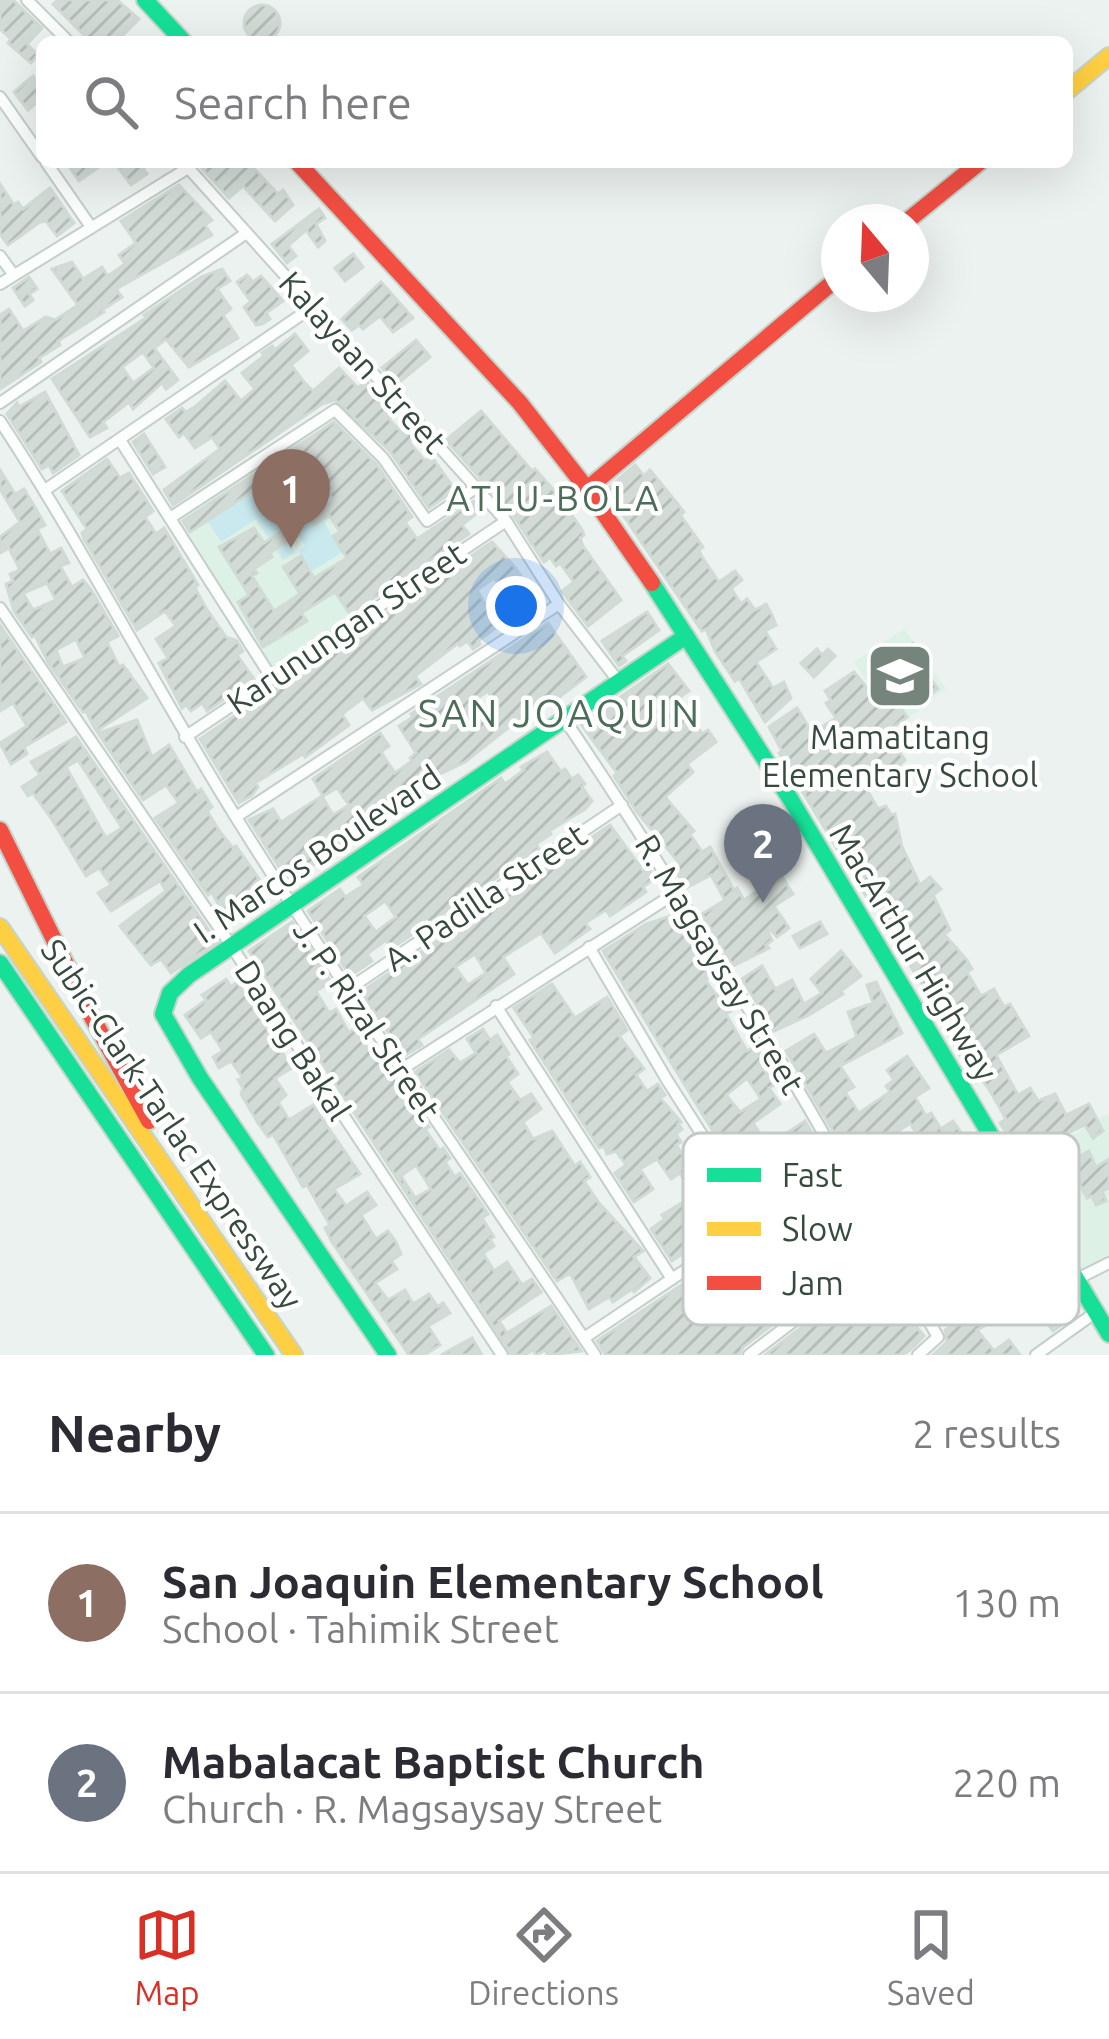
<!DOCTYPE html>
<meta charset="utf-8">
<style>
body{margin:0;font-family:Ubuntu,sans-serif;background:#f2f2f3;color:#2b2b33}
.compass{position:absolute;left:821px;top:204px;width:108px;height:108px;border-radius:50%;background:#fff;box-shadow:0 12px 48px #0002;rotate:341deg}
.you{position:absolute;left:516px;top:606px;width:42px;height:42px;margin:-30px;border:9px solid #fff;border-radius:50%;background:#1a73e8;box-shadow:0 0 0 18px #1a73e833}
.badge{display:grid;place-items:center;width:78px;height:78px;border-radius:50%;background:#d93025;color:#fff;font-size:39px;font-weight:700}
.pin{position:absolute;translate:-50% -99px;filter:drop-shadow(0 3px 6px #0008)}
.pin::after{content:'';position:absolute;top:63px;width:42px;height:36px;background:inherit;clip-path:polygon(0 0,100% 0,50% 100%)}
.list{margin:0;padding:0;list-style:none}
h2{display:flex;justify-content:space-between;align-items:center;height:156px;margin:0;padding:0 48px;font-size:51px}
h2 small{font-size:39px;font-weight:400;color:#7c7c81}
.list li{display:grid;grid-template-columns:78px 1fr auto;gap:36px;align-items:center;box-sizing:border-box;height:180px;padding:0 48px;border-top:3px solid #e1e1e2}
.list b{display:block;font-size:45px;white-space:nowrap}
.list p{margin:0;font-size:39px;white-space:nowrap;color:#7c7c81}
.list em{font-size:39px;font-style:normal;color:#7c7c81}
.icon{flex:none;width:66px;height:66px;fill:none;stroke:currentColor;stroke-width:2;stroke-linecap:round;stroke-linejoin:round}
.map{position:relative;flex:none;width:1109px;height:1355px;overflow:hidden}
.search{position:absolute;background:#fff;box-shadow:0 12px 48px #0002;left:36px;right:36px;top:36px;height:132px;display:flex;align-items:center;gap:30px;box-sizing:border-box;padding:0 42px;border-radius:18px;color:#7c7c81;font-size:45px}
.sheet{height:516px;background:#fff}
nav{display:flex;justify-content:space-around;align-items:center;box-sizing:border-box;height:168px;border-top:3px solid #e1e1e2;background:#fff;font-size:33px;color:#7c7c81}
nav a{display:grid;justify-items:center;gap:6px}
nav .on{color:#d93025}
.map>svg:first-child{display:block}
</style>
<div class="map">
<svg width="1109" height="1355" viewBox="0 0 1109 1355">
<defs>
<pattern id="building-hatch" width="6" height="6" patternUnits="userSpaceOnUse" patternTransform="scale(3)"><rect width="6" height="6" fill="#d2dbd6"/><path d="M-1 1l2-2M0 6l6-6M5 7l2-2" fill="none" stroke="#b5bdb9"/></pattern>
</defs>
<rect width="100%" height="100%" fill="#ecf2ef"/>
<!-- education -->
<g fill="#ddf1e7">
<polygon points="302,433 409,575 273,671 175,521"/>
<polygon points="904,629 946,689 897,727 854,662"/>
<polygon points="1109,1113 1109,1261 1085,1273 1022,1166"/>
</g>
<!-- grass -->
<polygon fill="#c9e9ee" points="311,456 346,507 324,522 342,552 312,571 299,551 305,546 299,536 289,542 295,552 283,560 256,519 221,542 208,522"/>
<!-- building -->
<g fill="url(#building-hatch)" stroke="#d1dbd5" stroke-width="3" fill-rule="evenodd">
<polygon points="0,0 13,0 42,28 27,44 38,55 31,63 8,43 11,39 0,29"/>
<polygon points="58,0 117,0 139,19 121,37 125,42 91,42 53,4"/>
<circle cx="262" cy="23" r="18"/>
<polygon points="33,76 42,87 42,98 28,110 14,92"/>
<polygon points="66,162 106,162 79,181"/>
<polygon points="114,162 152,162 143,169 147,174 131,185"/>
<polygon points="196,162 248,162 278,194 283,190 293,205 275,221 243,186 229,198"/>
<polygon points="0,184 14,205 18,202 23,209 50,188 74,223 57,236 46,221 40,222 8,245 0,234"/>
<polygon points="179,185 212,220 205,225 212,235 116,289 122,297 102,310 104,312 58,341 60,345 39,358 41,362 0,389 0,315 9,309 23,331 46,317 55,320 78,305 52,269 72,262 83,279 102,267 108,276 125,264 119,255 136,243 121,221"/>
<polygon points="319,209 325,218 316,224 325,241 318,247 306,230 288,246 296,256 287,263 272,244"/>
<polygon points="353,254 363,267 345,281 335,268"/>
<path d="M222 269 230 281 217 289 231 309 223 315 238 338 189 367 166 339 154 348 178 380 166 389 162 383 133 409 129 402 103 422 107 428 90 437 52 379 146 318 144 315 201 277ZM143 352 154 368 133 383 122 367Z"/>
<polygon points="247,275 253,282 261,276 283,301 266,313 270,319 262,324 256,325 244,307 251,302 237,282"/>
<polygon points="29,277 37,289 29,294 33,300 25,306 13,288"/>
<polygon points="381,282 413,318 393,332 380,316 363,329 359,325 352,330 342,319"/>
<polygon points="295,334 308,351 291,365 304,382 313,391 339,368 358,388 366,380 387,405 384,408 392,417 389,419 403,434 409,428 416,436 409,442 425,461 431,456 455,490 429,508 390,451 335,400 322,404 173,505 164,490 220,449 212,437 195,448 184,433 179,437 166,419 182,408 186,412 196,406 225,381 241,401 255,389 242,373 264,356 262,353 272,346 275,350"/>
<polygon points="416,340 430,357 396,385 382,368"/>
<polygon points="45,392 79,455 53,473 49,465 42,469 7,414 17,403 19,407"/>
<polygon points="481,411 532,471 535,469 558,495 582,530 584,535 580,538 583,546 621,600 588,626 562,591 574,582 560,563 556,566 550,557 544,562 513,515 446,440"/>
<polygon points="334,422 376,464 412,517 405,522 417,539 474,501 482,509 462,525 469,534 350,614 335,592 301,613 307,621 263,647 238,602 249,595 219,547 254,528 264,543 284,530 290,539 270,553 272,557 254,569 257,573 252,576 274,611 300,594 283,567 301,556 314,578 347,558 333,536 340,532 329,515 314,525 309,518 334,501 303,459 190,532 183,521"/>
<polygon points="144,434 165,467 153,474 133,442"/>
<polygon points="107,459 120,478 129,473 153,511 145,517 156,534 164,528 198,585 195,588 206,608 226,637 237,641 243,651 237,655 254,679 207,711 202,703 191,711 186,705 182,708 159,663 168,658 156,639 176,626 165,611 137,630 84,539 82,533 87,529 62,491"/>
<polygon points="635,465 644,476 650,470 672,497 684,512 680,515 703,547 699,550 702,557 719,582 735,571 742,580 731,588 741,604 747,599 755,610 766,604 772,615 776,625 765,631 776,649 756,662 773,688 784,682 791,698 765,722 739,678 735,681 715,651 706,629 702,631 606,490"/>
<path d="M0 470 15 494 24 489 36 509 45 525 37 529 50 554 61 548 69 563 60 566 72 587 83 580 92 591 118 636 107 642 119 667 123 665 147 698 98 730 99 733 137 720 152 757 169 745 197 792 201 789 212 807 207 811 220 832 233 848 236 846 259 879 254 883 265 899 238 917 227 922 212 892 208 895 155 818 179 803 166 785 143 800 94 727 86 711 83 712 48 662 35 635 32 637 14 611 6 584 13 581 10 574 20 570 9 548 0 553V537L20 522 0 489ZM47 583 56 600 33 610 23 593ZM76 639 85 658 63 667 56 650Z"/>
<polygon points="492,542 514,566 539,601 537,607 517,620 510,610 514,606 494,578 477,590 498,626 478,641 480,644 473,649 467,641 460,646 458,643 415,676 421,684 372,710 363,698 342,714 349,725 305,757 303,754 255,783 258,787 252,795 239,803 200,739"/>
<polygon points="647,612 659,630 622,656 626,661 619,666 602,641"/>
<path d="M548 623 586 677 554 701 552 698 509 727 465 762 434 777 437 780 403 806 386 818 382 813 347 843 288 881 249 820 273 809 281 822 322 796 333 815 349 805 337 788 323 796 313 779 380 733 389 746 381 752 395 773 412 761 410 758 416 753 399 726 413 717 411 714ZM488 691 499 709 479 721 468 705Z"/>
<polygon points="0,625 66,722 24,747 27,754 11,764 0,743 27,726 13,703 0,711"/>
<polygon points="913,643 929,664 924,668 938,689 929,695 897,655"/>
<polygon points="817,649 822,655 828,649 835,656 814,677 801,663"/>
<polygon points="668,664 689,691 680,697 702,734 708,730 716,742 687,764 693,772 665,797 694,831 690,834 702,852 710,847 734,890 737,888 744,900 781,875 793,894 774,906 789,928 777,937 771,930 768,932 772,940 766,945 769,948 733,966 702,914 725,900 711,875 686,888 674,868 680,864 637,812 614,776 617,773 581,724"/>
<polygon points="854,672 872,694 884,685 907,717 892,728 894,732 888,736 905,760 887,777 873,764 858,774 878,809 886,806 891,815 895,814 902,847 920,885 930,877 941,889 933,895 950,930 944,934 967,960 972,969 967,972 981,996 994,989 1004,1007 1010,1004 1029,1036 996,1055 1018,1095 1030,1088 1038,1101 1055,1094 1066,1115 1089,1104 1103,1131 1093,1138 1085,1125 1055,1139 1039,1149 1048,1162 1031,1174 1019,1144 1011,1141 1000,1123 1006,1119 990,1091 981,1078 976,1082 932,1007 935,1004 884,925 888,922 870,893 866,896 779,753 782,751 769,727 797,708 812,733 836,718 826,703 831,700 825,691"/>
<path d="M76 737 217 942 171 973 161 959 151 965 120 926 166 891 160 881 111 911 98 893 111 885 99 868 86 876 51 818 33 793 28 796 22 787 40 775 31 762ZM78 760 122 828 106 838 66 767Z"/>
<path d="M547 752 561 772 565 769 572 779 578 775 585 784 582 787 592 801 585 809 549 831 551 834 536 844 539 849 392 948 386 940 367 954 372 961 350 976 308 911 340 889 345 897 364 885 358 877 501 778 505 784 524 770 521 767ZM385 901 396 917 376 932 364 916Z"/>
<polygon points="747,818 773,855 781,850 789,862 771,874 742,837 746,835 738,823"/>
<path d="M610 825 644 872 649 869 655 878 643 887 646 892 610 916 606 910 585 923 590 929 555 953 541 933 503 957 514 974 418 1039 422 1045 404 1056 361 992ZM475 954 486 973 468 985 455 967Z"/>
<path d="M671 916 673 922 681 918 716 974 705 980 716 995 725 989 733 1003 727 1006 731 1011 726 1014 747 1051 756 1046 763 1060 759 1062 774 1085 769 1088 780 1104 753 1123 768 1146 805 1121 824 1154 810 1163 814 1168 758 1205 603 951 646 924ZM747 1078 761 1099 740 1112 726 1095Z"/>
<path d="M292 922 331 982 316 991 329 1013 336 1009 349 1033 354 1029 374 1057 379 1054 429 1127 425 1129 440 1151 443 1148 450 1158 445 1162 455 1177 460 1173 488 1214 482 1218 494 1237 490 1239 494 1246 483 1253 494 1271 507 1262 522 1285 532 1279 541 1292 499 1321 507 1333 551 1306 581 1351 548 1355 545 1350 536 1355 533 1350 524 1355H512L249 951ZM416 1165 431 1189 415 1198 401 1176Z"/>
<polygon points="820,922 827,934 800,948 793,936"/>
<polygon points="841,951 861,976 841,991 843,994 809,1015 774,1031 742,979 762,966 775,989 792,980 804,1004 822,993 811,979"/>
<polygon points="226,979 231,987 237,982 292,1068 275,1078 286,1095 278,1102 289,1120 313,1105 360,1174 334,1189 346,1206 367,1192 376,1205 361,1215 376,1239 388,1231 396,1242 401,1254 391,1261 397,1269 375,1283 388,1300 405,1290 413,1304 429,1294 438,1307 443,1303 450,1313 428,1326 440,1345 424,1355 409,1355 332,1242 325,1228 330,1225 307,1185 303,1187 273,1134 268,1137 258,1123 241,1094 243,1088 238,1080 243,1078 231,1061 219,1068 213,1057 223,1051 211,1032 201,1038 185,1015 206,1000 202,995"/>
<path d="M876 982 902 1033 840 1066 854 1087 845 1092 859 1113 890 1092 886 1086 894 1080 887 1070 907 1056 929 1088 915 1097 926 1116 931 1113 941 1129 953 1121 993 1178 982 1186 1014 1235 1009 1238 1019 1256 993 1272 977 1239 988 1233 979 1216 942 1236 944 1238 915 1256 922 1268 944 1256 958 1277 953 1280 961 1297 934 1311 865 1187 895 1165 881 1141 853 1160 847 1155 786 1051 814 1034 826 1053 857 1037 848 1012 873 1003 867 985ZM910 1123 920 1139 929 1133 949 1164 924 1187 893 1135Z"/>
<polygon points="552,984 575,1018 607,997 627,1030 619,1036 644,1069 636,1075 647,1091 658,1084 665,1095 660,1098 681,1122 678,1124 682,1129 676,1134 681,1142 676,1145 708,1192 721,1183 741,1214 672,1261 651,1229 665,1219 662,1215 693,1196 680,1173 671,1179 657,1159 640,1169 653,1189 634,1202 615,1173 626,1165 616,1151 607,1154 604,1146 599,1148 530,1040 534,1038 514,1008"/>
<polygon points="483,1029 490,1040 497,1035 509,1054 506,1056 518,1074 507,1082 520,1100 531,1094 541,1109 523,1122 533,1139 552,1131 575,1166 580,1162 590,1177 584,1181 599,1203 643,1251 634,1257 650,1278 634,1292 632,1289 613,1302 609,1297 589,1309 570,1273 557,1281 415,1072 449,1050 460,1063 476,1053 467,1039"/>
<polygon points="1089,1151 1096,1167 1109,1159 1109,1188 1102,1191 1106,1201 1096,1205 1092,1196 1087,1198 1079,1183 1074,1185 1065,1165"/>
<polygon points="836,1180 876,1246 743,1347 739,1355 606,1355 597,1341 689,1280 694,1288 727,1265 722,1257 780,1222 778,1219"/>
<polygon points="1047,1266 1052,1276 1048,1277 1078,1313 1053,1331 1043,1317 1053,1310 1024,1277"/>
<polygon points="877,1270 895,1301 924,1336 910,1350 902,1355 765,1355"/>
<polygon points="987,1304 996,1320 977,1330 994,1351 1009,1340 1020,1355 933,1355 947,1342 945,1330"/>
<polygon points="472,1338 482,1355 441,1355"/>
</g>
<g fill="none" stroke-linecap="round" stroke-linejoin="round">
<!-- street casing -->
<g stroke="#c6cec9" stroke-width="14">
<g id="street">
<polyline points="27,0 69,42"/>
<polyline points="0,97 42,157"/>
<polyline points="46,162 91,227"/>
<polyline points="183,162 506,521 559,604 619,682"/>
<polyline points="0,256 13,274"/>
<polyline points="0,284 188,168"/>
<polyline points="0,403 245,234"/>
<path d="M0 421C85 550 155 688 237 819 351 1001 476 1176 595 1355"/>
<polyline points="120,440 271,677"/>
<polyline points="45,490 314,306"/>
<polyline points="170,518 335,410 383,458 427,521 477,487"/>
<polyline points="0,608 224,935 502,1355"/>
<path d="M565 720C645 838 719 961 794 1083 844 1166 889 1253 938 1337L918 1355"/>
<polyline points="185,737 506,521"/>
<polyline points="236,817 559,604"/>
<polyline points="589,947 667,1080 757,1221"/>
<polyline points="347,990 622,805"/>
<polyline points="496,1006 672,1279"/>
<polyline points="399,1071 677,892"/>
<polyline points="1075,1280 1109,1263"/>
<polyline points="584,1338 840,1166"/>
<polyline points="749,1355 887,1250"/>
<polyline points="1036,1355 1096,1312"/>
</g>
</g>
<!-- fast casing -->
<g stroke="#c3d4cb" stroke-width="20">
<g id="fast">
<polyline points="145,0 184,42"/>
<polyline points="652,583 791,800 1109,1334"/>
<polyline points="0,963 266,1355"/>
<polyline points="388,1355 200,1078 163,1014 170,993 189,975 686,636"/>
</g>
</g>
<!-- slow casing -->
<g stroke="#c3d4cb" stroke-width="20">
<g id="slow">
<polyline points="1067,91 1109,56"/>
<polyline points="0,927 294,1355"/>
</g>
</g>
<!-- jam casing -->
<g stroke="#c3d4cb" stroke-width="20">
<g id="jam">
<polyline points="297,162 520,403 587,489 652,583"/>
<polyline points="906,222 980,162"/>
<polyline points="587,489 839,277"/>
<polyline points="0,830 93,1019 149,1121"/>
</g>
</g>
<!-- street -->
<use href="#street" stroke="#fcfdfd" stroke-width="10"/>
<!-- fast -->
<use href="#fast" stroke="#16e098" stroke-width="16"/>
<!-- slow -->
<use href="#slow" stroke="#ffcf43" stroke-width="16"/>
<!-- jam -->
<use href="#jam" stroke="#f24e42" stroke-width="16"/>
</g>
<!-- icons -->
<defs>
<g id="school-square" transform="scale(3.45)"><rect x="-9" y="-9" width="18" height="18" rx="4" fill="#76857b" stroke="#fff"/><path d="M0-5L7-2L0 1L-7-2ZM-4 1L0 2.5L4 1V4Q0 6-4 4Z" fill="#fff"/></g>
</defs>
<g fill-rule="evenodd">
<use href="#school-square" x="900" y="676"/>
</g>
<g text-anchor="middle" stroke-width="9" stroke-linejoin="round" paint-order="stroke">
<!-- street labels -->
<g font-size="33" fill="#364a3d" stroke="#fff">
<text transform="translate(363 362) rotate(48)" y="12">Kalayaan Street</text>
<text transform="translate(346 628) rotate(-34)" y="12">Karunungan Street</text>
<text transform="translate(317 854) rotate(-34)" y="12">I. Marcos Boulevard</text>
<text transform="translate(485 897) rotate(-34)" y="12">A. Padilla Street</text>
<text transform="translate(914 952) rotate(59)" y="12">MacArthur Highway</text>
<text transform="translate(720 964) rotate(59)" y="12">R. Magsaysay Street</text>
<text transform="translate(367 1020) rotate(56)" y="12">J. P. Rizal Street</text>
<text transform="translate(293 1040) rotate(57)" y="12">Daang Bakal</text>
<text transform="translate(172 1124) rotate(56)" y="12">Subic-Clark-Tarlac Expressway</text>
</g>
<!-- poi labels -->
<g font-size="33" fill="#364a3d" stroke="#fff">
<text x="900" y="749">Mamatitang<tspan x="900" dy="38">Elementary School</tspan></text>
</g>
<!-- neighbourhood labels -->
<g font-size="36" letter-spacing="3" fill="#4c6e58" stroke="#fff">
<text x="554" y="511">ATLU-BOLA</text>
</g>
<!-- quarter labels -->
<g font-size="39" letter-spacing="3" fill="#4c6e58" stroke="#fff">
<text x="560" y="727">SAN JOAQUIN</text>
</g>
</g>
<!-- legend -->
<rect x="683" y="1133" width="396" height="192" rx="18" fill="#fff" stroke="#c3c9c5" stroke-width="3"/>
<rect x="707" y="1168" width="54" height="14" fill="#16e098"/>
<rect x="707" y="1222" width="54" height="14" fill="#ffcf43"/>
<rect x="707" y="1276" width="54" height="14" fill="#f24e42"/>
<g font-size="33" fill="#364a3d">
<text x="782" y="1187">Fast</text>
<text x="782" y="1241">Slow</text>
<text x="782" y="1295">Jam</text>
</g>
</svg>
<svg class="compass" viewBox="-18 -18 36 36"><path d="M0-13l5 13h-10z" fill="#e53935"/><path d="M0 13l5-13h-10z" fill="#7c7c81"/></svg>
<div class="you"></div>
<div class="pin badge" style="left:291px;top:548px;background:#8d6e63">1</div>
<div class="pin badge" style="left:763px;top:903px;background:#6b7280">2</div>
<div class="search"><svg class="icon" aria-label="search" viewBox="0 0 24 24"><circle cx="10" cy="10" r="6"/><path d="M15 15l6 6"/></svg>Search here</div>
</div>
<section class="sheet">
<h2>Nearby<small>2 results</small></h2>
<ul class="list">
<li><span class="badge" style="background:#8d6e63">1</span><div><b>San Joaquin Elementary School</b><p>School · Tahimik Street</p></div><em>130 m</em></li>
<li><span class="badge" style="background:#6b7280">2</span><div><b>Mabalacat Baptist Church</b><p>Church · R. Magsaysay Street</p></div><em>220 m</em></li>
</ul>
</section>
<nav>
<a class="on"><svg class="icon" aria-label="map" viewBox="0 0 24 24"><path d="M3 6l6-2 6 2 6-2v14l-6 2-6-2-6 2zM9 4v14M15 6v14"/></svg>Map</a>
<a><svg class="icon" aria-label="directions" viewBox="0 0 24 24"><path d="M12 3l9 9-9 9-9-9zM9 14v-3h6M13 9l2 2-2 2"/></svg>Directions</a>
<a><svg class="icon" aria-label="saved" viewBox="0 0 24 24"><path d="M7 4h10v16l-5-4-5 4z"/></svg>Saved</a>
</nav>
